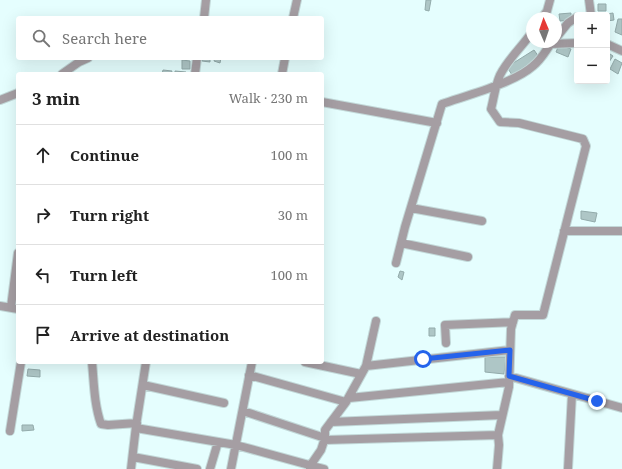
<!DOCTYPE html>
<html lang="en">
<head>
<meta charset="utf-8">
<style>
  body { margin:0; font-family:"Noto Serif",serif; background:#f2f2f2; color:#222 }
  .controls { position:absolute; right:12px; top:12px; display:grid; overflow:hidden; border-radius:4px; box-shadow:0 4px 16px #0002 }
  .controls button { width:36px; height:36px; display:grid; place-items:center; padding:0; border:0; border-bottom:1px solid #e0e0e0; background:#fff; color:#222; font:20px sans-serif }
  .compass { position:absolute; left:526px; top:12px; width:36px; height:36px; border-radius:50%; background:#fff; box-shadow:0 4px 16px #0002; rotate:358deg }
  .stop { position:absolute; width:12px; height:12px; margin:-9px; border:3px solid #2563eb; border-radius:50%; background:#fff }
  .stop.end { background:#2563eb; border-color:#fff; box-shadow:0 1px 4px #0008 }
  .list { margin:0; padding:0; list-style:none }
  h2 { display:flex; justify-content:space-between; align-items:center; height:52px; margin:0; padding:0 16px; font-size:17px }
  h2 small { font-size:13px; font-weight:400; color:#767676 }
  .list li { display:grid; grid-template-columns:26px 1fr auto; gap:12px; align-items:center; box-sizing:border-box; height:60px; padding:0 16px; border-top:1px solid #e0e0e0 }
  .list b { display:block; font-size:15px; white-space:nowrap }
  .list em { font-size:13px; font-style:normal; color:#767676 }
  .icon { flex:none; width:22px; height:22px; fill:none; stroke:currentColor; stroke-width:2; stroke-linecap:round; stroke-linejoin:round }
  .map { position:relative; flex:none; width:622px; height:469px; overflow:hidden }
  .search { position:absolute; background:#fff; box-shadow:0 4px 16px #0002; left:16px; top:16px; width:308px; height:44px; display:flex; align-items:center; gap:10px; box-sizing:border-box; padding:0 14px; border-radius:4px; color:#767676; font-size:15px }
  .panel { position:absolute; background:#fff; box-shadow:0 4px 16px #0002; left:16px; top:72px; width:308px; height:292px; border-radius:4px }
  .map>svg:first-child { display:block }
  .building { fill:#aec6c6; stroke:#93abab }
  .lines { fill:none; stroke-linecap:round; stroke-linejoin:round }
  .minor-casing { stroke:#c2d8d8; stroke-width:10 }
  .minor { stroke:#a59ea3; stroke-width:8 }
  .route { stroke:#2563eb; stroke-width:5 }
</style>
</head>
<body>
<div class="map">
<svg width="622" height="469" viewBox="0 0 622 469">
  <rect width="100%" height="100%" fill="#e5fefe"/>
  <!-- building -->
  <path class="building" d="M 426,0 L 431,0 L 429,11 L 425,10 Z
    M 598,4 L 606,4 L 606,11 L 598,11 Z
    M 571,13 L 571,20 L 560,21 L 559,14 Z
    M 613,13 L 614,20 L 607,21 L 607,15 L 600,15 Z
    M 618,19 L 622,19 L 622,35 L 615,32 Z
    M 559,45 L 571,49 L 568,57 L 556,52 Z
    M 534,50 L 539,57 L 512,75 L 507,67 Z
    M 607,52 L 613,56 L 609,62 L 607,61 Z
    M 202,58 L 210,58 L 210,62 L 202,61 Z
    M 215,58 L 221,58 L 220,63 L 214,61 Z
    M 615,59 L 622,63 L 618,74 L 610,69 Z
    M 182,60 L 190,61 L 190,69 L 182,69 Z
    M 163,70 L 172,71 L 171,74 L 162,74 Z
    M 175,71 L 186,72 L 186,74 L 175,74 Z
    M 581,211 L 597,213 L 595,222 L 581,219 Z
    M 400,271 L 404,272 L 402,280 L 398,277 Z
    M 429,328 L 435,328 L 435,336 L 429,336 Z
    M 485,357 L 506,357 L 504,374 L 485,372 Z
    M 28,369 L 40,370 L 40,377 L 27,376 Z
    M 22,425 L 33,425 L 34,430 L 22,431 Z"/>
  <g class="lines">
    <defs>
      <path id="minor" d="M 589,0 L 591,15
        M 204,18 L 206,0
        M 293,18 L 297,0
        M 542,18 L 547,11 L 550,0
        M 556,38 L 568,23 L 577,17
        M 551,44 L 577,43
        M 607,44 L 622,51
        M 62,74 L 79,62 L 88,58
        M 195,74 L 197,58
        M 282,74 L 285,58
        M 0,100 L 18,93
        M 322,102 L 437,123
        M 411,208 L 482,221
        M 564,231 L 622,231
        M 401,243 L 468,257
        M 396,263 L 405,227 L 442,104 C 468,95 514,83 533,66 C 542,59 546,50 552,42
        M 0,306 L 18,309
        M 11,307 L 18,253
        M 446,343 L 445,325 L 513,322
        M 92,362 C 94,383 94,404 101,424 L 108,425 L 137,423
        M 305,362 L 361,374
        M 366,366 L 510,350
        M 249,375 L 346,402
        M 509,376 L 622,408
        M 143,385 L 224,403
        M 349,398 L 509,382
        M 243,411 L 325,438
        M 331,422 L 502,415
        M 136,428 L 236,445 L 324,469
        M 10,431 L 21,362
        M 325,440 L 498,435
        M 133,457 L 197,469
        M 131,469 L 136,426 L 146,362
        M 210,469 L 218,442
        M 231,469 L 252,362
        M 310,469 L 310,466 L 321,450 L 325,438 L 325,430 L 346,402 L 366,366 L 376,321
        M 497,469 L 499,445 L 498,435 L 509,387 L 511,329 L 515,315 L 543,315 L 586,146 L 583,139 L 519,123 L 500,122 L 491,109 C 494,98 495,86 500,75 C 508,59 522,47 532,32
        M 568,469 L 572,394"/>
    </defs>
    <!-- minor casing -->
    <use href="#minor" class="minor-casing"/>
    <!-- minor -->
    <use href="#minor" class="minor"/>
  </g>
  <g class="lines">
    <!-- route -->
    <path class="route" d="M 423,359 L 510,350 L 509,376 L 597,401"/>
  </g>
</svg>
<div class="controls">
<button>+</button>
<button>−</button>
</div>
<svg class="compass" viewBox="-18 -18 36 36"><path d="M0-13l5 13h-10z" fill="#e53935"/><path d="M0 13l5-13h-10z" fill="#767676"/></svg>
<div class="stop" style="left:423px;top:359px"></div>
<div class="stop end" style="left:597px;top:401px"></div>
<div class="search"><svg class="icon" aria-label="search" viewBox="0 0 24 24"><circle cx="10" cy="10" r="6"/><path d="M15 15l6 6"/></svg>Search here</div>
<section class="panel">
<h2>3 min<small>Walk · 230 m</small></h2>
<ul class="list">
<li><svg class="icon" aria-label="ahead" viewBox="0 0 24 24"><path d="M12 20V5M6 11l6-6 6 6"/></svg><div><b>Continue</b></div><em>100 m</em></li>
<li><svg class="icon" aria-label="right" viewBox="0 0 24 24"><path d="M7 20v-9h11M14 6l5 5-5 5"/></svg><div><b>Turn right</b></div><em>30 m</em></li>
<li><svg class="icon" aria-label="left" viewBox="0 0 24 24"><path d="M17 20v-9H6M10 6l-5 5 5 5"/></svg><div><b>Turn left</b></div><em>100 m</em></li>
<li><svg class="icon" aria-label="arrive" viewBox="0 0 24 24"><path d="M6 21V4h12l-3 4 3 4H6"/></svg><div><b>Arrive at destination</b></div></li>
</ul>
</section>
</div>
</body>
</html>
